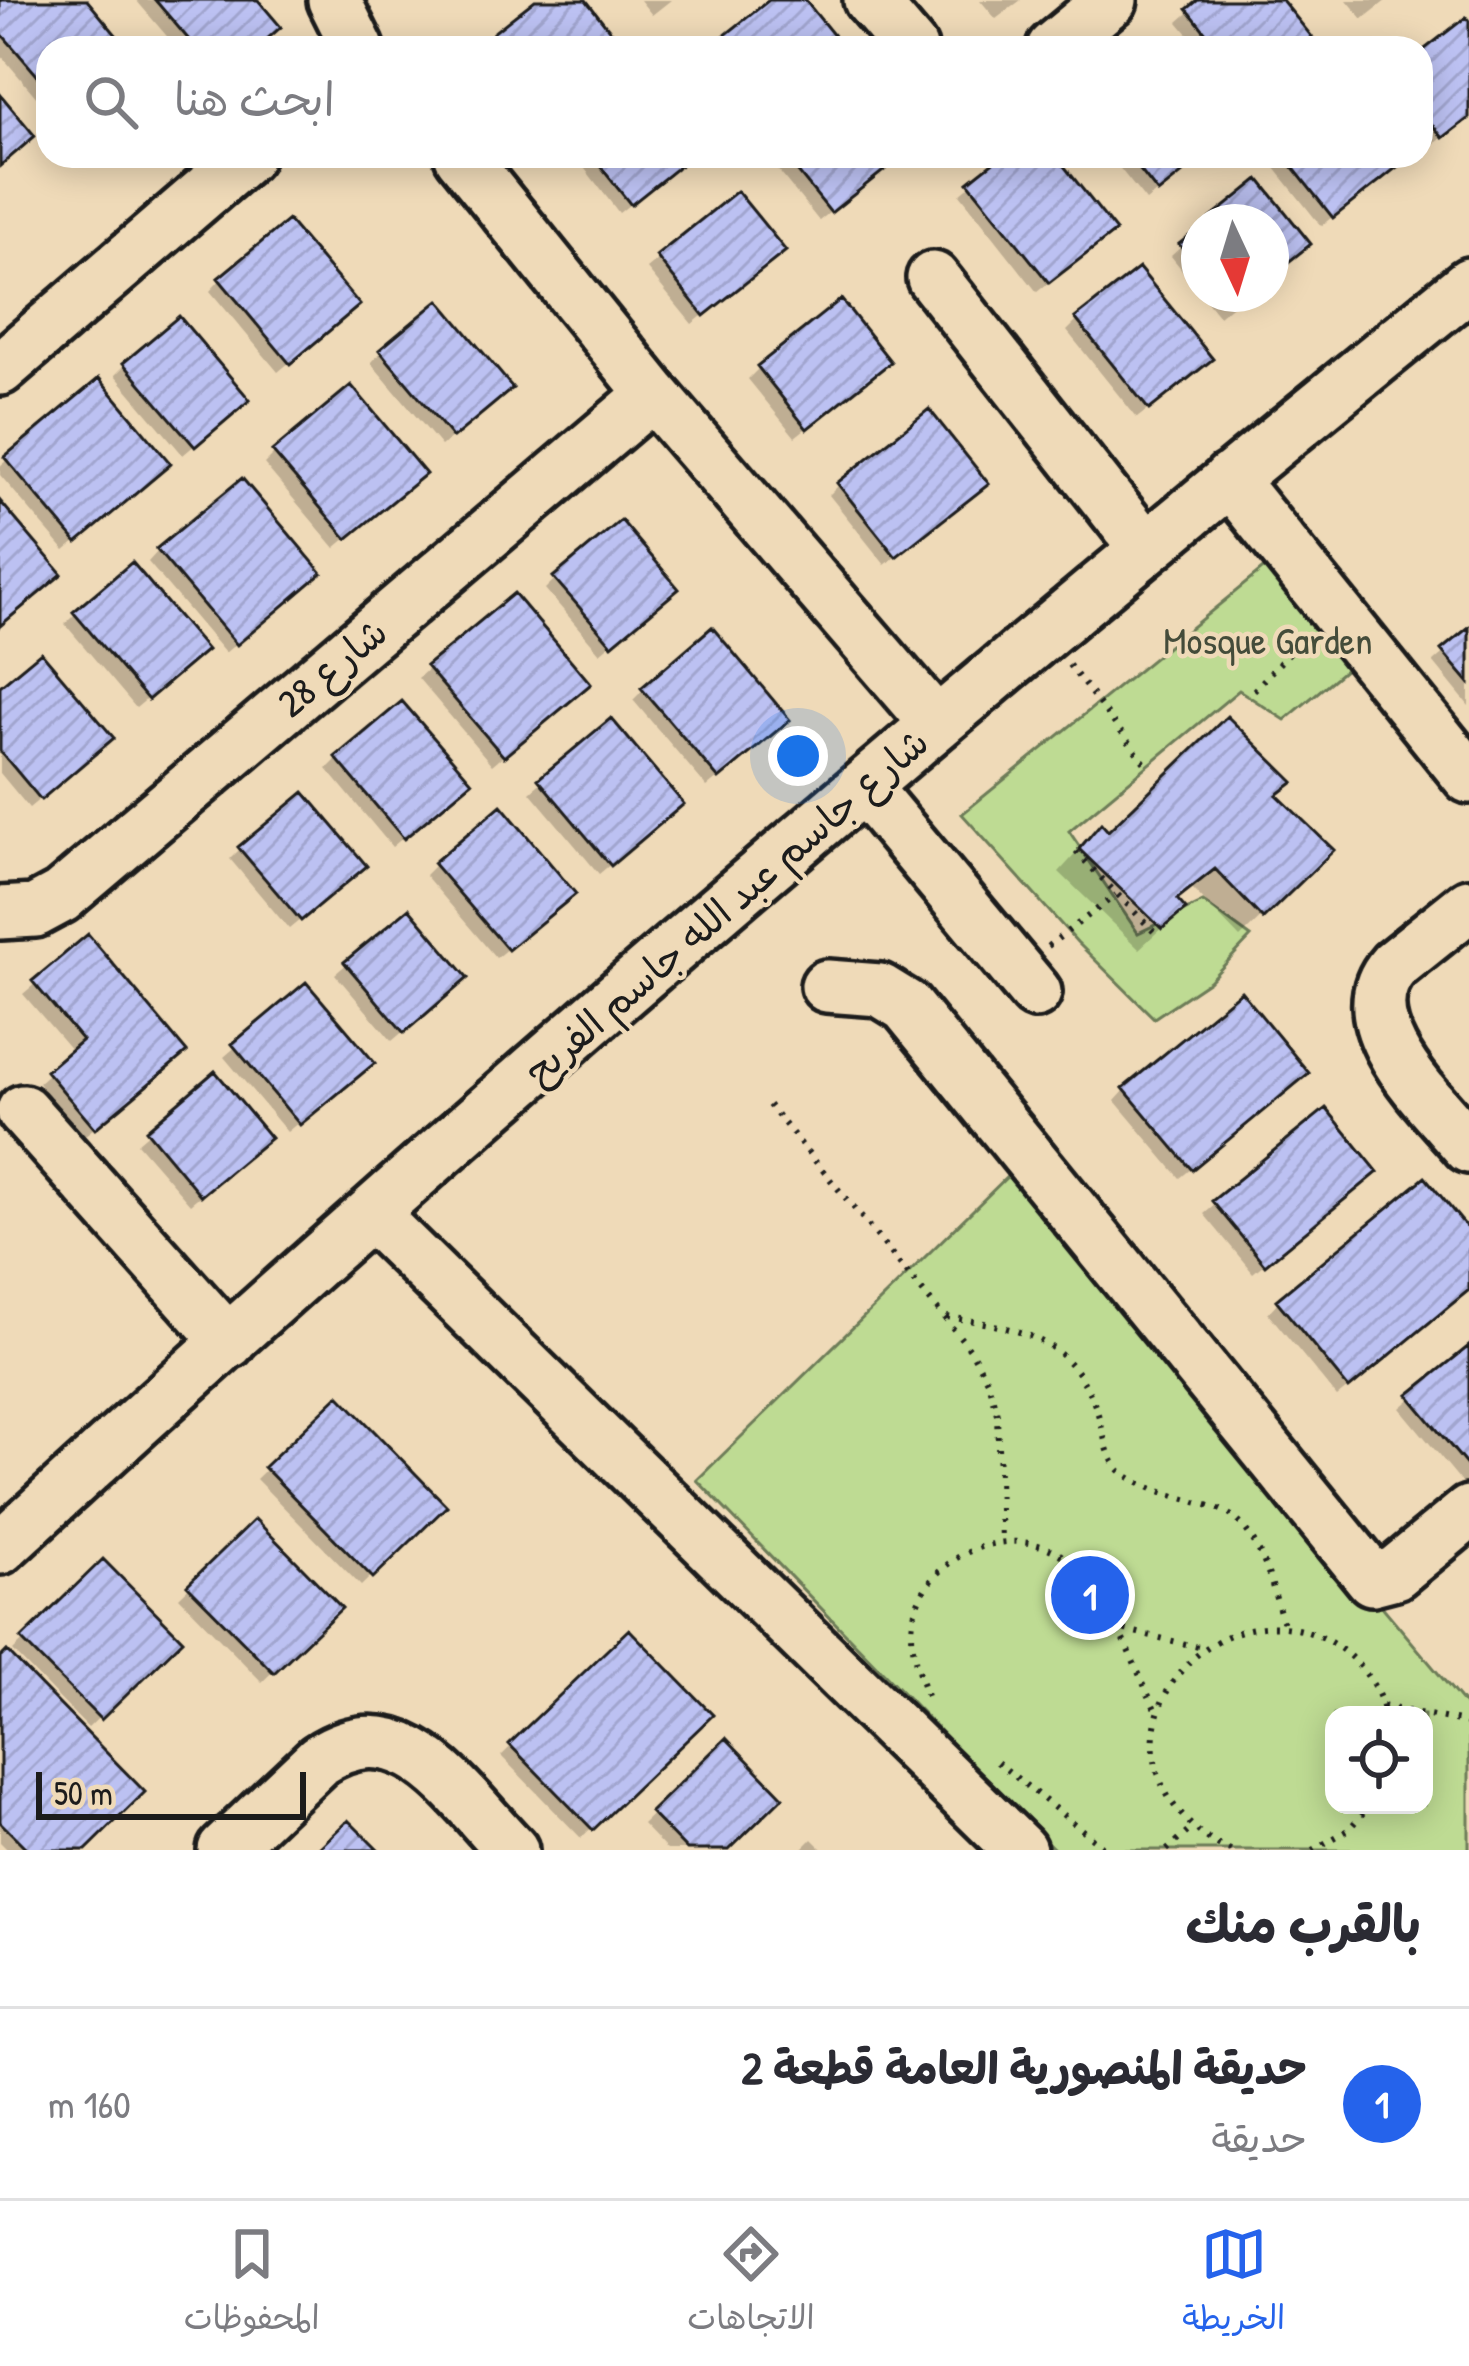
<!DOCTYPE html>
<html lang="ar">
<head>
<meta charset="utf-8">
<style>
  body { margin:0; font-family:"Patrick Hand","Playpen Sans Arabic",sans-serif; background:#f2f2f3; color:#2b2b33; direction:rtl }
  .controls { position:absolute; right:36px; bottom:36px; display:grid; overflow:hidden; border-radius:24px; box-shadow:0 6px 30px #0003 }
  .controls button { width:108px; height:108px; display:grid; place-items:center; padding:0; border:0; border-bottom:3px solid #e1e1e2; background:#fff; color:#2b2b33; font:60px sans-serif }
  .compass { position:absolute; left:1181px; top:204px; width:108px; height:108px; border-radius:50%; background:#fff; box-shadow:0 6px 30px #0003; rotate:176deg }
  .scale { position:absolute; left:36px; bottom:30px; width:270px; box-sizing:border-box; padding-left:12px; border:6px solid #1c1c1c; border-top:0; font-size:33px; line-height:42px; white-space:nowrap; color:#1c1c1c; -webkit-text-stroke:9px #efdab8; paint-order:stroke }
  .you { position:absolute; left:798px; top:756px; width:42px; height:42px; margin:-30px; border:9px solid #fff; border-radius:50%; background:#1a73e8; box-shadow:0 0 0 18px #1a73e833 }
  .badge { display:grid; place-items:center; width:78px; height:78px; border-radius:50%; background:#2563eb; color:#fff; font-size:39px; font-weight:700 }
  .pin { position:absolute; translate:-50% -50%; border:6px solid #fff; box-shadow:0 3px 12px #0006 }
  .list { margin:0; padding:0; list-style:none }
  h2 { display:flex; justify-content:space-between; align-items:center; height:156px; margin:0; padding:0 48px; font-size:51px }
  h2 small { font-size:39px; font-weight:400; color:#7c7c81 }
  .list li { display:grid; grid-template-columns:78px 1fr auto; gap:36px; align-items:center; box-sizing:border-box; height:192px; padding:0 48px; border-top:3px solid #e1e1e2 }
  .list b { display:block; font-size:45px; white-space:nowrap }
  .list p { margin:0; font-size:39px; white-space:nowrap; color:#7c7c81 }
  .list em { font-size:39px; font-style:normal; color:#7c7c81 }
  .icon { flex:none; width:66px; height:66px; fill:none; stroke:currentColor; stroke-width:2; stroke-linecap:round; stroke-linejoin:round }
  .map { position:relative; flex:none; width:1469px; height:1850px; overflow:hidden; direction:ltr }
  .search { position:absolute; background:#fff; box-shadow:0 6px 30px #0003; left:36px; right:36px; top:36px; height:132px; display:flex; align-items:center; gap:30px; box-sizing:border-box; padding:0 42px; border-radius:36px; color:#7c7c81; font-size:45px }
  .sheet { height:348px; background:#fff }
  nav { display:flex; justify-content:space-around; align-items:center; box-sizing:border-box; height:168px; border-top:3px solid #e1e1e2; background:#fff; font-size:33px; color:#7c7c81 }
  nav a { display:grid; justify-items:center; gap:6px }
  nav .on { color:#2563eb }
  .map>svg:first-child { display:block }
  .green { fill:#bedb93; stroke:#6d7c58; stroke-width:3; fill-rule:evenodd }
  .shadow { fill:#0003 }
  .building { fill:url(#building-hatch); stroke:#1c1c1c; stroke-width:3 }
  .lines { fill:none; stroke-linecap:round; stroke-linejoin:round }
  .minor-casing { stroke:#1c1c1c; stroke-width:60 }
  .path { stroke:#1c1c1c; stroke-width:6; stroke-dasharray:3 9; stroke-linecap:butt }
  .minor { stroke:#efdab8; stroke-width:51 }
  .labels { text-anchor:middle; stroke-width:9; stroke-linejoin:round; paint-order:stroke }
  .park-label { font-size:39px; fill:#444c3a; stroke:#efdab8 }
  .street-label { font-size:39px; fill:#1c1c1c; stroke:#efdab8 }
</style>
</head>
<body>
<div class="map">
<svg width="1469" height="1850" viewBox="0 0 1469 1850">
  <defs>
    <pattern id="building-hatch" width="6" height="6" patternUnits="userSpaceOnUse" patternTransform="scale(3)"><rect width="6" height="6" fill="#bcc1f2"/><path d="M-1 1l2-2M0 6l6-6M5 7l2-2" fill="none" stroke="#a1a5cf"/></pattern>
  </defs>
  <rect width="100%" height="100%" fill="#efdab8"/>
  <filter id="ink" filterUnits="userSpaceOnUse"><feTurbulence type="fractalNoise" baseFrequency=".00833" numOctaves="2"/><feDisplacementMap in="SourceGraphic" scale="24" xChannelSelector="R" yChannelSelector="G"/><feConvolveMatrix kernelMatrix="1 2 1 2 8 2 1 2 1" color-interpolation-filters="sRGB"/></filter>
  <g filter="url(#ink)">
    <!-- green -->
    <path class="green" d="M 1273,561 L 1359,658 L 1285,720 L 1239,690 L 1069,831 L 1138,933 L 1203,902 L 1251,937 L 1209,981 L 1154,1018 L 1077,942 L 962,814 Z
      M 1015,1169 L 1469,1710 L 1469,1850 L 1055,1850 L 697,1480 ZM 1334,1715 L 1424,1715 L 1424,1805 L 1334,1805 Z"/>
    <!-- shadow -->
    <path class="shadow" d="M 4,0 L 83,0 L 123,48 L 48,48 L 48,111 L 0,54 L 0,3 Z
      M 136,0 L 255,0 L 254,48 L 177,48 Z
      M 540,0 L 582,0 L 608,48 L 486,48 L 495,36 Z
      M 640,0 L 671,0 L 652,15 Z
      M 980,0 L 1021,0 L 996,19 Z
      M 1203,0 L 1278,0 L 1317,48 L 1200,48 L 1178,22 Z
      M 1347,0 L 1387,0 L 1363,19 Z
      M 1469,26 L 1469,116 L 1431,146 L 1421,134 L 1421,56 Z
      M 575,156 L 691,156 L 619,213 Z
      M 781,156 L 900,156 L 819,221 L 773,164 Z
      M 1006,156 L 1052,156 L 1101,241 L 1037,292 L 960,194 Z
      M 1110,156 L 1202,156 L 1146,201 Z
      M 1287,156 L 1407,156 L 1321,226 L 1275,168 Z
      M 737,195 L 771,261 L 692,324 L 647,269 Z
      M 1199,231 L 1199,291 L 1171,256 Z
      M 220,280 L 346,315 L 278,372 L 210,291 Z
      M 1201,294 L 1246,294 L 1219,316 Z
      M 1077,321 L 1199,370 L 1137,418 L 1067,331 Z
      M 381,352 L 499,398 L 441,446 L 371,363 Z
      M 125,365 L 236,410 L 183,455 L 115,375 Z
      M 759,368 L 877,372 L 795,437 L 748,379 Z
      M 98,382 L 157,474 L 65,551 L 0,475 L 0,466 Z
      M 275,453 L 411,484 L 335,548 L 264,464 Z
      M 839,485 L 975,494 L 885,565 L 829,495 Z
      M 158,551 L 308,583 L 225,653 L 148,562 Z
      M 555,579 L 664,599 L 600,653 L 545,589 Z
      M 75,614 L 193,660 L 136,708 L 65,624 Z
      M 1469,631 L 1469,706 L 1433,662 Z
      M 429,668 L 577,694 L 492,765 L 418,678 Z
      M 0,690 L 100,749 L 29,808 L 0,773 Z
      M 643,690 L 776,730 L 707,787 L 633,700 Z
      M 611,722 L 670,814 L 599,874 L 530,792 Z
      M 337,759 L 457,792 L 392,847 L 327,769 Z
      M 1275,797 L 1330,850 L 1240,938 L 1192,888 L 1175,902 L 1182,909 L 1139,949 L 1059,872 L 1080,849 L 1108,835 Z
      M 240,849 L 353,876 L 289,929 L 230,859 Z
      M 435,865 L 561,904 L 496,958 L 425,875 Z
      M 408,912 L 454,988 L 392,1041 L 335,974 Z
      M 88,939 L 173,1062 L 83,1137 L 38,1083 L 73,1052 L 23,994 Z
      M 306,986 L 365,1067 L 287,1132 L 224,1057 Z
      M 215,1076 L 257,1148 L 190,1204 L 137,1143 Z
      M 1295,1084 L 1180,1178 L 1115,1101 L 1125,1090 Z
      M 1326,1112 L 1364,1182 L 1253,1273 L 1204,1214 Z
      M 1469,1235 L 1469,1289 L 1337,1397 L 1268,1313 L 1278,1302 Z
      M 1469,1349 L 1469,1483 L 1465,1486 L 1400,1408 Z
      M 338,1399 L 443,1506 L 361,1586 L 256,1479 Z
      M 255,1523 L 338,1608 L 262,1682 L 179,1597 Z
      M 103,1563 L 179,1640 L 88,1728 L 13,1651 Z
      M 628,1633 L 708,1714 L 581,1838 L 501,1756 Z
      M 0,1662 L 82,1850 L 8,1850 L 0,1842 Z
      M 726,1743 L 725,1850 L 667,1850 L 642,1824 Z
      M 812,1839 L 823,1850 L 801,1850 Z"/>
    <!-- building -->
    <path class="building" d="M 0,0 L 87,0 L 127,48 L 48,48 L 48,88 L 0,32 Z
      M 155,0 L 258,0 L 281,27 L 257,48 L 196,48 Z
      M 535,0 L 586,0 L 619,42 L 611,48 L 504,48 L 493,33 Z
      M 769,0 L 805,0 L 844,48 L 709,48 Z
      M 1198,0 L 1282,0 L 1321,48 L 1218,48 L 1187,9 Z
      M 1466,17 L 1469,21 L 1469,118 L 1443,138 L 1421,111 L 1421,52 Z
      M 0,94 L 35,136 L 0,166 Z
      M 592,156 L 692,156 L 631,205 Z
      M 785,156 L 902,156 L 831,213 Z
      M 1001,156 L 1056,156 L 1116,231 L 1049,283 L 968,182 Z
      M 1129,156 L 1204,156 L 1158,193 Z
      M 1284,156 L 1411,156 L 1333,218 Z
      M 1259,179 L 1311,244 L 1271,276 L 1271,222 L 1206,222 Z
      M 737,191 L 786,251 L 704,316 L 656,256 Z
      M 288,220 L 360,305 L 290,364 L 218,278 Z
      M 1199,228 L 1199,269 L 1179,244 Z
      M 1139,268 L 1213,359 L 1149,410 L 1075,318 Z
      M 841,299 L 891,362 L 807,429 L 757,366 Z
      M 439,300 L 513,388 L 453,438 L 379,350 Z
      M 179,316 L 250,400 L 195,447 L 123,363 Z
      M 99,378 L 171,464 L 77,543 L 4,457 Z
      M 351,385 L 426,474 L 347,539 L 272,451 Z
      M 929,409 L 989,484 L 896,557 L 837,483 Z
      M 242,478 L 322,573 L 237,645 L 156,549 Z
      M 0,501 L 62,574 L 0,626 Z
      M 621,520 L 679,589 L 612,645 L 553,577 Z
      M 132,562 L 207,650 L 148,700 L 73,612 Z
      M 514,593 L 591,684 L 504,757 L 426,666 Z
      M 712,627 L 790,720 L 719,779 L 641,688 Z
      M 1469,627 L 1469,683 L 1441,650 Z
      M 41,652 L 114,738 L 41,800 L 0,751 L 0,686 Z
      M 402,701 L 472,782 L 404,839 L 335,757 Z
      M 1227,716 L 1294,782 L 1277,795 L 1334,850 L 1263,919 L 1215,869 L 1177,899 L 1186,909 L 1162,929 L 1079,849 L 1101,823 L 1108,831 Z
      M 611,718 L 684,804 L 611,866 L 538,779 Z
      M 304,792 L 367,866 L 301,921 L 238,847 Z
      M 501,805 L 576,894 L 508,950 L 433,863 Z
      M 409,908 L 468,978 L 404,1033 L 344,962 Z
      M 88,934 L 187,1052 L 95,1129 L 46,1071 L 82,1040 L 32,981 Z
      M 306,982 L 375,1063 L 300,1125 L 232,1044 Z
      M 1241,991 L 1309,1073 L 1192,1170 L 1123,1088 Z
      M 215,1071 L 271,1138 L 201,1196 L 146,1130 Z
      M 1326,1108 L 1378,1172 L 1265,1265 L 1212,1201 Z
      M 1425,1177 L 1469,1230 L 1469,1290 L 1349,1389 L 1276,1300 Z
      M 1469,1346 L 1469,1468 L 1408,1395 Z
      M 339,1395 L 447,1506 L 373,1578 L 264,1467 Z
      M 255,1519 L 342,1608 L 274,1673 L 187,1585 Z
      M 103,1559 L 183,1640 L 101,1720 L 21,1639 Z
      M 629,1629 L 713,1715 L 593,1830 L 509,1744 Z
      M 7,1651 L 145,1792 L 86,1850 L 28,1850 L 0,1822 L 0,1658 Z
      M 726,1738 L 783,1797 L 729,1850 L 687,1850 L 650,1812 Z
      M 348,1820 L 378,1850 L 317,1850 Z"/>
    <g class="lines">
      <defs>
        <path id="minor" d="M 334,0 L 358,48
          M 870,0 L 911,48
          M 1053,48 L 1111,0
          M 461,156 L 653,394 L 937,724
          M 933,278 L 1146,549
          M 0,369 L 247,156
          M 1229,479 L 1469,777
          M 864,787 L 1035,992
          M 1469,905 L 1394,965 C 1343,1023 1434,1105 1469,1147
          M 0,913 L 35,911 L 61,897 L 653,394
          M 827,986 L 880,990 L 906,1006 L 1372,1579 L 1395,1573 L 1469,1512
          M 23,1111 L 229,1342
          M 371,1214 L 1020,1850
          M 0,1548 C 475,1111 967,691 1469,284
          M 224,1850 L 319,1760 C 404,1704 458,1795 512,1850"/>
      </defs>
      <!-- minor casing -->
      <use href="#minor" class="minor-casing"/>
      <!-- path -->
      <path class="path" d="M 1069,665 L 1145,763
        M 1254,690 L 1305,636
        M 1076,852 L 1158,936
        M 1048,946 L 1116,895
        M 769,1105 L 970,1349 L 988,1382 L 997,1414 L 1001,1541
        M 947,1317 C 1026,1328 1078,1341 1101,1424 C 1105,1441 1109,1463 1123,1473 C 1144,1489 1168,1493 1192,1501 C 1203,1504 1217,1507 1227,1513 C 1262,1533 1273,1591 1284,1626
        M 1113,1627 L 1203,1648
        M 927,1696 C 917,1670 908,1643 914,1615 C 928,1556 1003,1524 1056,1552 C 1102,1576 1135,1669 1158,1715
        M 1383,1706 L 1469,1723
        M 997,1762 L 1107,1850
        M 1167,1850 L 1192,1828
        M 1231,1850 C 1210,1843 1194,1829 1180,1813 C 1098,1715 1223,1579 1332,1643 C 1357,1658 1379,1685 1385,1715
        M 1313,1850 L 1348,1830 L 1370,1805"/>
      <!-- minor -->
      <use href="#minor" class="minor"/>
    </g>
  </g>
  <g class="labels">
    <!-- park labels -->
    <g class="park-label">
      <text x="1268" y="654">Mosque Garden</text>
    </g>
    <!-- street labels -->
    <g class="street-label">
      <text transform="translate(332 667) rotate(-40)" y="14">شارع 28</text>
      <text transform="translate(726 906) rotate(-41)" y="14">شارع جاسم عبد الله جاسم الفريح</text>
    </g>
  </g>
</svg>
<div class="controls">
<button><svg class="icon" aria-label="locate" viewBox="0 0 24 24"><circle cx="12" cy="12" r="6"/><path d="M12 2v4M12 18v4M2 12h4M18 12h4"/></svg></button>
</div>
<svg class="compass" viewBox="-18 -18 36 36"><path d="M0-13l5 13h-10z" fill="#e53935"/><path d="M0 13l5-13h-10z" fill="#7c7c81"/></svg>
<div class="scale">50 m</div>
<div class="you"></div>
<div class="pin badge" style="left:1090px;top:1595px">1</div>
<div class="search"><svg class="icon" aria-label="search" viewBox="0 0 24 24"><circle cx="10" cy="10" r="6"/><path d="M15 15l6 6"/></svg>ابحث هنا</div>
</div>
<section class="sheet">
<h2>بالقرب منك<small></small></h2>
<ul class="list">
<li><span class="badge">1</span><div><b>حديقة المنصورية العامة قطعة 2</b><p>حديقة</p></div><em>160 m</em></li>
</ul>
</section>
<nav>
<a class="on"><svg class="icon" aria-label="map" viewBox="0 0 24 24"><path d="M3 6l6-2 6 2 6-2v14l-6 2-6-2-6 2zM9 4v14M15 6v14"/></svg>الخريطة</a>
<a><svg class="icon" aria-label="directions" viewBox="0 0 24 24"><path d="M12 3l9 9-9 9-9-9zM9 14v-3h6M13 9l2 2-2 2"/></svg>الاتجاهات</a>
<a><svg class="icon" aria-label="saved" viewBox="0 0 24 24"><path d="M7 4h10v16l-5-4-5 4z"/></svg>المحفوظات</a>
</nav>
</body>
</html>
